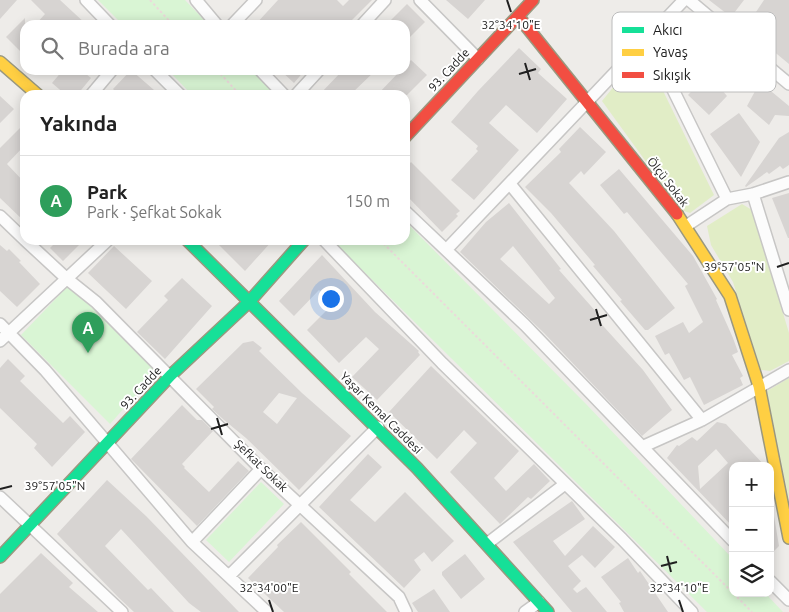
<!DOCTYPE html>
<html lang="tr">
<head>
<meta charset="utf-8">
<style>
  body { margin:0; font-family:Ubuntu,sans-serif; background:#f2f2f2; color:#222 }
  .controls { position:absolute; right:15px; bottom:15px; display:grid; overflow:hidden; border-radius:10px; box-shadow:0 2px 12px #0003 }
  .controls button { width:45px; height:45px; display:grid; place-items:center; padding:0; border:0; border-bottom:1px solid #e0e0e0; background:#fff; color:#222; font:25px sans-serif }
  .you { position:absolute; left:330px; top:298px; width:18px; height:18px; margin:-12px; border:4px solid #fff; border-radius:50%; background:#1a73e8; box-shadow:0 0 0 8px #1a73e833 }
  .badge { display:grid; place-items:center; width:32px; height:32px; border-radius:50%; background:#686766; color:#fff; font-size:16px; font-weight:700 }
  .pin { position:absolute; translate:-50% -41px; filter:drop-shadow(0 1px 2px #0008) }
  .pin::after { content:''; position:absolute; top:26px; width:18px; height:15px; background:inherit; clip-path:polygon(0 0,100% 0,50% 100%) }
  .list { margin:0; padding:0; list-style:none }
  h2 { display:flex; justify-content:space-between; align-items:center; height:65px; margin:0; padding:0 20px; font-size:21px }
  h2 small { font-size:16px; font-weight:400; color:#767676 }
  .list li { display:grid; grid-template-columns:32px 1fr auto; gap:15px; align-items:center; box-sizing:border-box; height:90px; padding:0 20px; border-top:1px solid #e0e0e0 }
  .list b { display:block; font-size:19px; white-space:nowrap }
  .list p { margin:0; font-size:16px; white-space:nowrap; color:#767676 }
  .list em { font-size:16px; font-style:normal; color:#767676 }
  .icon { flex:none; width:28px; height:28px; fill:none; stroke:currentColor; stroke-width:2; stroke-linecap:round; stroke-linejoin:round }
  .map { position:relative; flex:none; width:789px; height:612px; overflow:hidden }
  .search { position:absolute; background:#fff; box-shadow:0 2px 12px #0003; left:20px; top:20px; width:390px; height:55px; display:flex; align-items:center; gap:12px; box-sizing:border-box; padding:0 18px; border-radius:15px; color:#767676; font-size:19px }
  .panel { position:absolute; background:#fff; box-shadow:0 2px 12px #0003; left:20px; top:90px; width:390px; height:155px; border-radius:15px }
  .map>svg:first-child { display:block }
  .grass { fill:#e1edc6 }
  .park { fill:#d9f5d4 }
  .building { fill:#d7d4d2; fill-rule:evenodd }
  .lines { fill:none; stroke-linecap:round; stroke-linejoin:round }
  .street-casing { stroke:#c7c6c5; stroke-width:14 }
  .fast-casing { stroke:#9a987f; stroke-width:14 }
  .slow-casing { stroke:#9a987f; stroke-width:14 }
  .jam-casing { stroke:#9a987f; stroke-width:14 }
  .path { stroke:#ecd9db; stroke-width:2; stroke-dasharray:2.5 2.5; stroke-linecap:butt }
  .street { stroke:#fcfcfc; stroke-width:11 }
  .fast { stroke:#16e098; stroke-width:11 }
  .slow { stroke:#ffcf43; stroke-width:11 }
  .jam { stroke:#f24e42; stroke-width:11 }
  .ticks { fill:none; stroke:#202020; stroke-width:2 }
  .labels { text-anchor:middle; stroke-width:4; stroke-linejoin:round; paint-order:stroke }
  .street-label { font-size:12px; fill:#202020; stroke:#fff }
  .key { fill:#fff; stroke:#bcbcbc; stroke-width:1 }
  .key-label { font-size:14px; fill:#202020 }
  .ticks-label { font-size:12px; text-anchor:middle; fill:#202020; stroke:#fff; stroke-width:4; stroke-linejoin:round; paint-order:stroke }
</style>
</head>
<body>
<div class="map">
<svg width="789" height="612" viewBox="0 0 789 612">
  <rect width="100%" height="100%" fill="#eeece9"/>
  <!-- grass -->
  <path class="grass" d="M 645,54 L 714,195 L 690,213 L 681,210 L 602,101 L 637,58 Z
    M 742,204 L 752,210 L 789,333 L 789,361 L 770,371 L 761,370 L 733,282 L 711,245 L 707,226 Z
    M 789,378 L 789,500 L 767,391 Z"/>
  <!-- park -->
  <path class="park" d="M 98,0 L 185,0 L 209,25 L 123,25 Z
    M 168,70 L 252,70 L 276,95 L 192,95 Z
    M 405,221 L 587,405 L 733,559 L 733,593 L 765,593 L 783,612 L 707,612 L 332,240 L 405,240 Z
    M 69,285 L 156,372 L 110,424 L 21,335 Z
    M 261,482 L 284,504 L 229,562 L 206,540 Z"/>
  <!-- building -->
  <path class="building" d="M 0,0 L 17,0 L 0,19 Z
    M 31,0 L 60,0 L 87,25 L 35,25 L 45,14 Z
    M 278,0 L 337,0 L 343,6 L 349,0 L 372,0 L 347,25 L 255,25 Z
    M 446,0 L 485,0 L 468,19 Z
    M 709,0 L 744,0 L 731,17 Z
    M 764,0 L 789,0 L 789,64 L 766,45 L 764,47 L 744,30 Z
    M 407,4 L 425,22 L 405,42 L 405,25 L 386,25 Z
    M 25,18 L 25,56 L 6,37 Z
    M 519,48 L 541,69 L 538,73 L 567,99 L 537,133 L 506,105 L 489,123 L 519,150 L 474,200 L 451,180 L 478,151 L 476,149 L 478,146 L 451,122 L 478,91 Z
    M 723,58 L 744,78 L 731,92 L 724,86 L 721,89 L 727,96 L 709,115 L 688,95 Z
    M 411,60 L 427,75 L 407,95 L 377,95 L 401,70 L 405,70 L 405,66 Z
    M 63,70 L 81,70 L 91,78 L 77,95 L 66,95 L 52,83 Z
    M 131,70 L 154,90 L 149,95 L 119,95 L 113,89 Z
    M 280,70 L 305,70 L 294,83 Z
    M 343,70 L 376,70 L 350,95 L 319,95 Z
    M 760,82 L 789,106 L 789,116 L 775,115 L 769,125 L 747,106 Z
    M 0,96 L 14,109 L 0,123 Z
    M 739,113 L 760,142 L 741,177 L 710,134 Z
    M 25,123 L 25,145 L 7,164 L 25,183 L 25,222 L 0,198 L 0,148 Z
    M 580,127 L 606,152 L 584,175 L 581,171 L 569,183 L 614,231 L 675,308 L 648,330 L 645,330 L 620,301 L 622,300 L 593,266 L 595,265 L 551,213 L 525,187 L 561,152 L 559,149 Z
    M 789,132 L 789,165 L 783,169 L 780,166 L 769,174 L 767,172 L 746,187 L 745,186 L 779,138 Z
    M 411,162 L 460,211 L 456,214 L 458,216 L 442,232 L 405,194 L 405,169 Z
    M 619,169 L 693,256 L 717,299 L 716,300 L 733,338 L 738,352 L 732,355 L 743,376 L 740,378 L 743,385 L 704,405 L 690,377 L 684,380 L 669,353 L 665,355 L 655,336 L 683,322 L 689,333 L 703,322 L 685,286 L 688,284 L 627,212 L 624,214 L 600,185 Z
    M 789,193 L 789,238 L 788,238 L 772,198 Z
    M 509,203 L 561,269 L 559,270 L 598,314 L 595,317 L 643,370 L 672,410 L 642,436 L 544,333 L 460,252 L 486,222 ZM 513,246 L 555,298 L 549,304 L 500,259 Z
    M 58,240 L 84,240 L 63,261 L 50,248 Z
    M 214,240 L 273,240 L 245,271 Z
    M 0,245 L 7,251 L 9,249 L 21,261 L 19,262 L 40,284 L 17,307 L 0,291 Z
    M 114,246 L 152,281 L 126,309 L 88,273 Z
    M 322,255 L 375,312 L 419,351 L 418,352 L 420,355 L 377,400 L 352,377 L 379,349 L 366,337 L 339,363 L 307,330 L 333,304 L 319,290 L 294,316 L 279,301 Z
    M 182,278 L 212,306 L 165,359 L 137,332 L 168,300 L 164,296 Z
    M 253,341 L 262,348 L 259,351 L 302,393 L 351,436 L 299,490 L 246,438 L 224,420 L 212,409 L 214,407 L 196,389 L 243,343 ZM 279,393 L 297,398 L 277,424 L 263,412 Z
    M 8,359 L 25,376 L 20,381 L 63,423 L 70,416 L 85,432 L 52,467 L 34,448 L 37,444 L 0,408 L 0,368 Z
    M 431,366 L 519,451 L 494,478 L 506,491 L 534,464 L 550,481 L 531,499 L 528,497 L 500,524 L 450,472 L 477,443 L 464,430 L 437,459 L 389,412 Z
    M 182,405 L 197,420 L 202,420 L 213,431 L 182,464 L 185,467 L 184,468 L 209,492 L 238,461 L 249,471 L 197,526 L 131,459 Z
    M 717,422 L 726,424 L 765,466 L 733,466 L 733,527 L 667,458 L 677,445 L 679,446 L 692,437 L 697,441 ZM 716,449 L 728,463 L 700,489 L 698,466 Z
    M 368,454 L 382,467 L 350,500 L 375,522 L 405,492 L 454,541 L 432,562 L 424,552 L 414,560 L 421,570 L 404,588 L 319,507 Z
    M 107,480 L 146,516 L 239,612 L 201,612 L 189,603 L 121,529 L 105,546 L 148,590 L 151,588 L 174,612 L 134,612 L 119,598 L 57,534 Z
    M 572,501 L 585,519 L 553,541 L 565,556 L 593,526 L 615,547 L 595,568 L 582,555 L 568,566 L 581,581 L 573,589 L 577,593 L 586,587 L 607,612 L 572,612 L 513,542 Z
    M 770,510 L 773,510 L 779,546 L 770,555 Z
    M 301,522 L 351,572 L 349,574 L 387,612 L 284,612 L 248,578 L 278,547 L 277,545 Z
    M 41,553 L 73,583 L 69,587 L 98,612 L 0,612 L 0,594 Z
    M 465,554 L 485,579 L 461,599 L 442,575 L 442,572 Z
    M 628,558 L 638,573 L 640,571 L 668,612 L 624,612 L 619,603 L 621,602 L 601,577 Z
    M 434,589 L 450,612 L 418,612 L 412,603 Z"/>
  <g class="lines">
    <defs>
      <path id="street" d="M 86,0 L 110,25
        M 196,0 L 217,25
        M 420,0 L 478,59
        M 689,0 L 789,84
        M 232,25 L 256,0
        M 362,25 L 385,0
        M 648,39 L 727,199
        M 155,70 L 180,95
        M 260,70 L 284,95
        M 91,95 L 112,70
        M 296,95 L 319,70
        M 510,184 L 702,420
        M 753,194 L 789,310
        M 405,211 L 525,325 L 733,541
        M 0,216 L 25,240
        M 686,226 L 727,199 L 753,194 L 789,182
        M 25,240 L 66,278 L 96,302 L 261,469 L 399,597 L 406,612
        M 324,240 L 442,363 L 622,539 L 692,612
        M 446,250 L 684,0
        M 0,324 L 45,370 L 192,542 L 267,612
        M 0,341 L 108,240
        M 644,446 L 702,420 L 789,370
        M 0,497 L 122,612
        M 192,542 L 261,469
        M 488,543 L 565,484
        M 229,576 L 378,427
        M 770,581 L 789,600
        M 525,612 L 539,602"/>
      <path id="fast" d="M 187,240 L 417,468 L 548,612
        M 0,557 L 171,375 L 249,302 L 304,240"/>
      <path id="slow" d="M 0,62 L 38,95
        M 677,214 L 730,296 L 759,386 L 789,538"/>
      <path id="jam" d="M 518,16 L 677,214
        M 405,137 L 533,0"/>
    </defs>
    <!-- street casing -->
    <use href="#street" class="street-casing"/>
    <!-- fast casing -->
    <use href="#fast" class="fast-casing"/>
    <!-- slow casing -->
    <use href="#slow" class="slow-casing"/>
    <!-- jam casing -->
    <use href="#jam" class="jam-casing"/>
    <!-- path -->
    <path class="path" d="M 150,0 L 173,25
      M 217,70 L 240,95
      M 380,240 L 752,612"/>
    <!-- street -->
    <use href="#street" class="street"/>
    <!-- fast -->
    <use href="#fast" class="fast"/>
    <!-- slow -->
    <use href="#slow" class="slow"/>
    <!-- jam -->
    <use href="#jam" class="jam"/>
  </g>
  <!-- ticks -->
  <path class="ticks" d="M 507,0 L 511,12M 525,63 L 530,80M 519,74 L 536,69M 777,267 L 789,263M 596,309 L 601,326M 590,320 L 607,315M 217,418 L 222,435M 211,429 L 228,424M 0,489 L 12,486M 667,556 L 671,572M 661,566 L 677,562M 269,600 L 273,612M 679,600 L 683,612"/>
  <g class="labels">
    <!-- street labels -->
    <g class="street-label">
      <text transform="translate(449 70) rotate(-47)" y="4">93. Cadde</text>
      <text transform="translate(668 182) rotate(52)" y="4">Ölçü Sokak</text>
      <text transform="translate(141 388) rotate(-47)" y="4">93. Cadde</text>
      <text transform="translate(381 413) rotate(45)" y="4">Yaşar Kemal Caddesi</text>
      <text transform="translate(261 466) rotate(44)" y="4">Şefkat Sokak</text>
    </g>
  </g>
  <!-- legend -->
  <rect x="612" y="12" width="164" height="80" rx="8" class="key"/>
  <rect x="622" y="27" width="22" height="6" fill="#16e098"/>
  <rect x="622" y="49" width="22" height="7" fill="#ffcf43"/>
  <rect x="622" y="72" width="22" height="6" fill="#f24e42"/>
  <g class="key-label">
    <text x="653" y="35">Akıcı</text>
    <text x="653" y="57">Yavaş</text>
    <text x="653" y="80">Sıkışık</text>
  </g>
  <g class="ticks-label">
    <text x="511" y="29">32°34'10"E</text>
    <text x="734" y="271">39°57'05"N</text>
    <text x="55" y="490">39°57'05"N</text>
    <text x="269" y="592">32°34'00"E</text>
    <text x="679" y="592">32°34'10"E</text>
  </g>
</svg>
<div class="controls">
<button>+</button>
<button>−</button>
<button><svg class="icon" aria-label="layers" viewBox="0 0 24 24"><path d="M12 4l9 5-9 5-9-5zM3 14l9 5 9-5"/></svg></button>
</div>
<div class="you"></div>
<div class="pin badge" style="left:88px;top:353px;background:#2e9e5b">A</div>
<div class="search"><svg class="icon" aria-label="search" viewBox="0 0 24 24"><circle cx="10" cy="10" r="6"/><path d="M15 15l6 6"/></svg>Burada ara</div>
<section class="panel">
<h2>Yakında<small></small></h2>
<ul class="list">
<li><span class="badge" style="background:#2e9e5b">A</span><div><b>Park</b><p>Park · Şefkat Sokak</p></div><em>150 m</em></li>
</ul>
</section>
</div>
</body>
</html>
